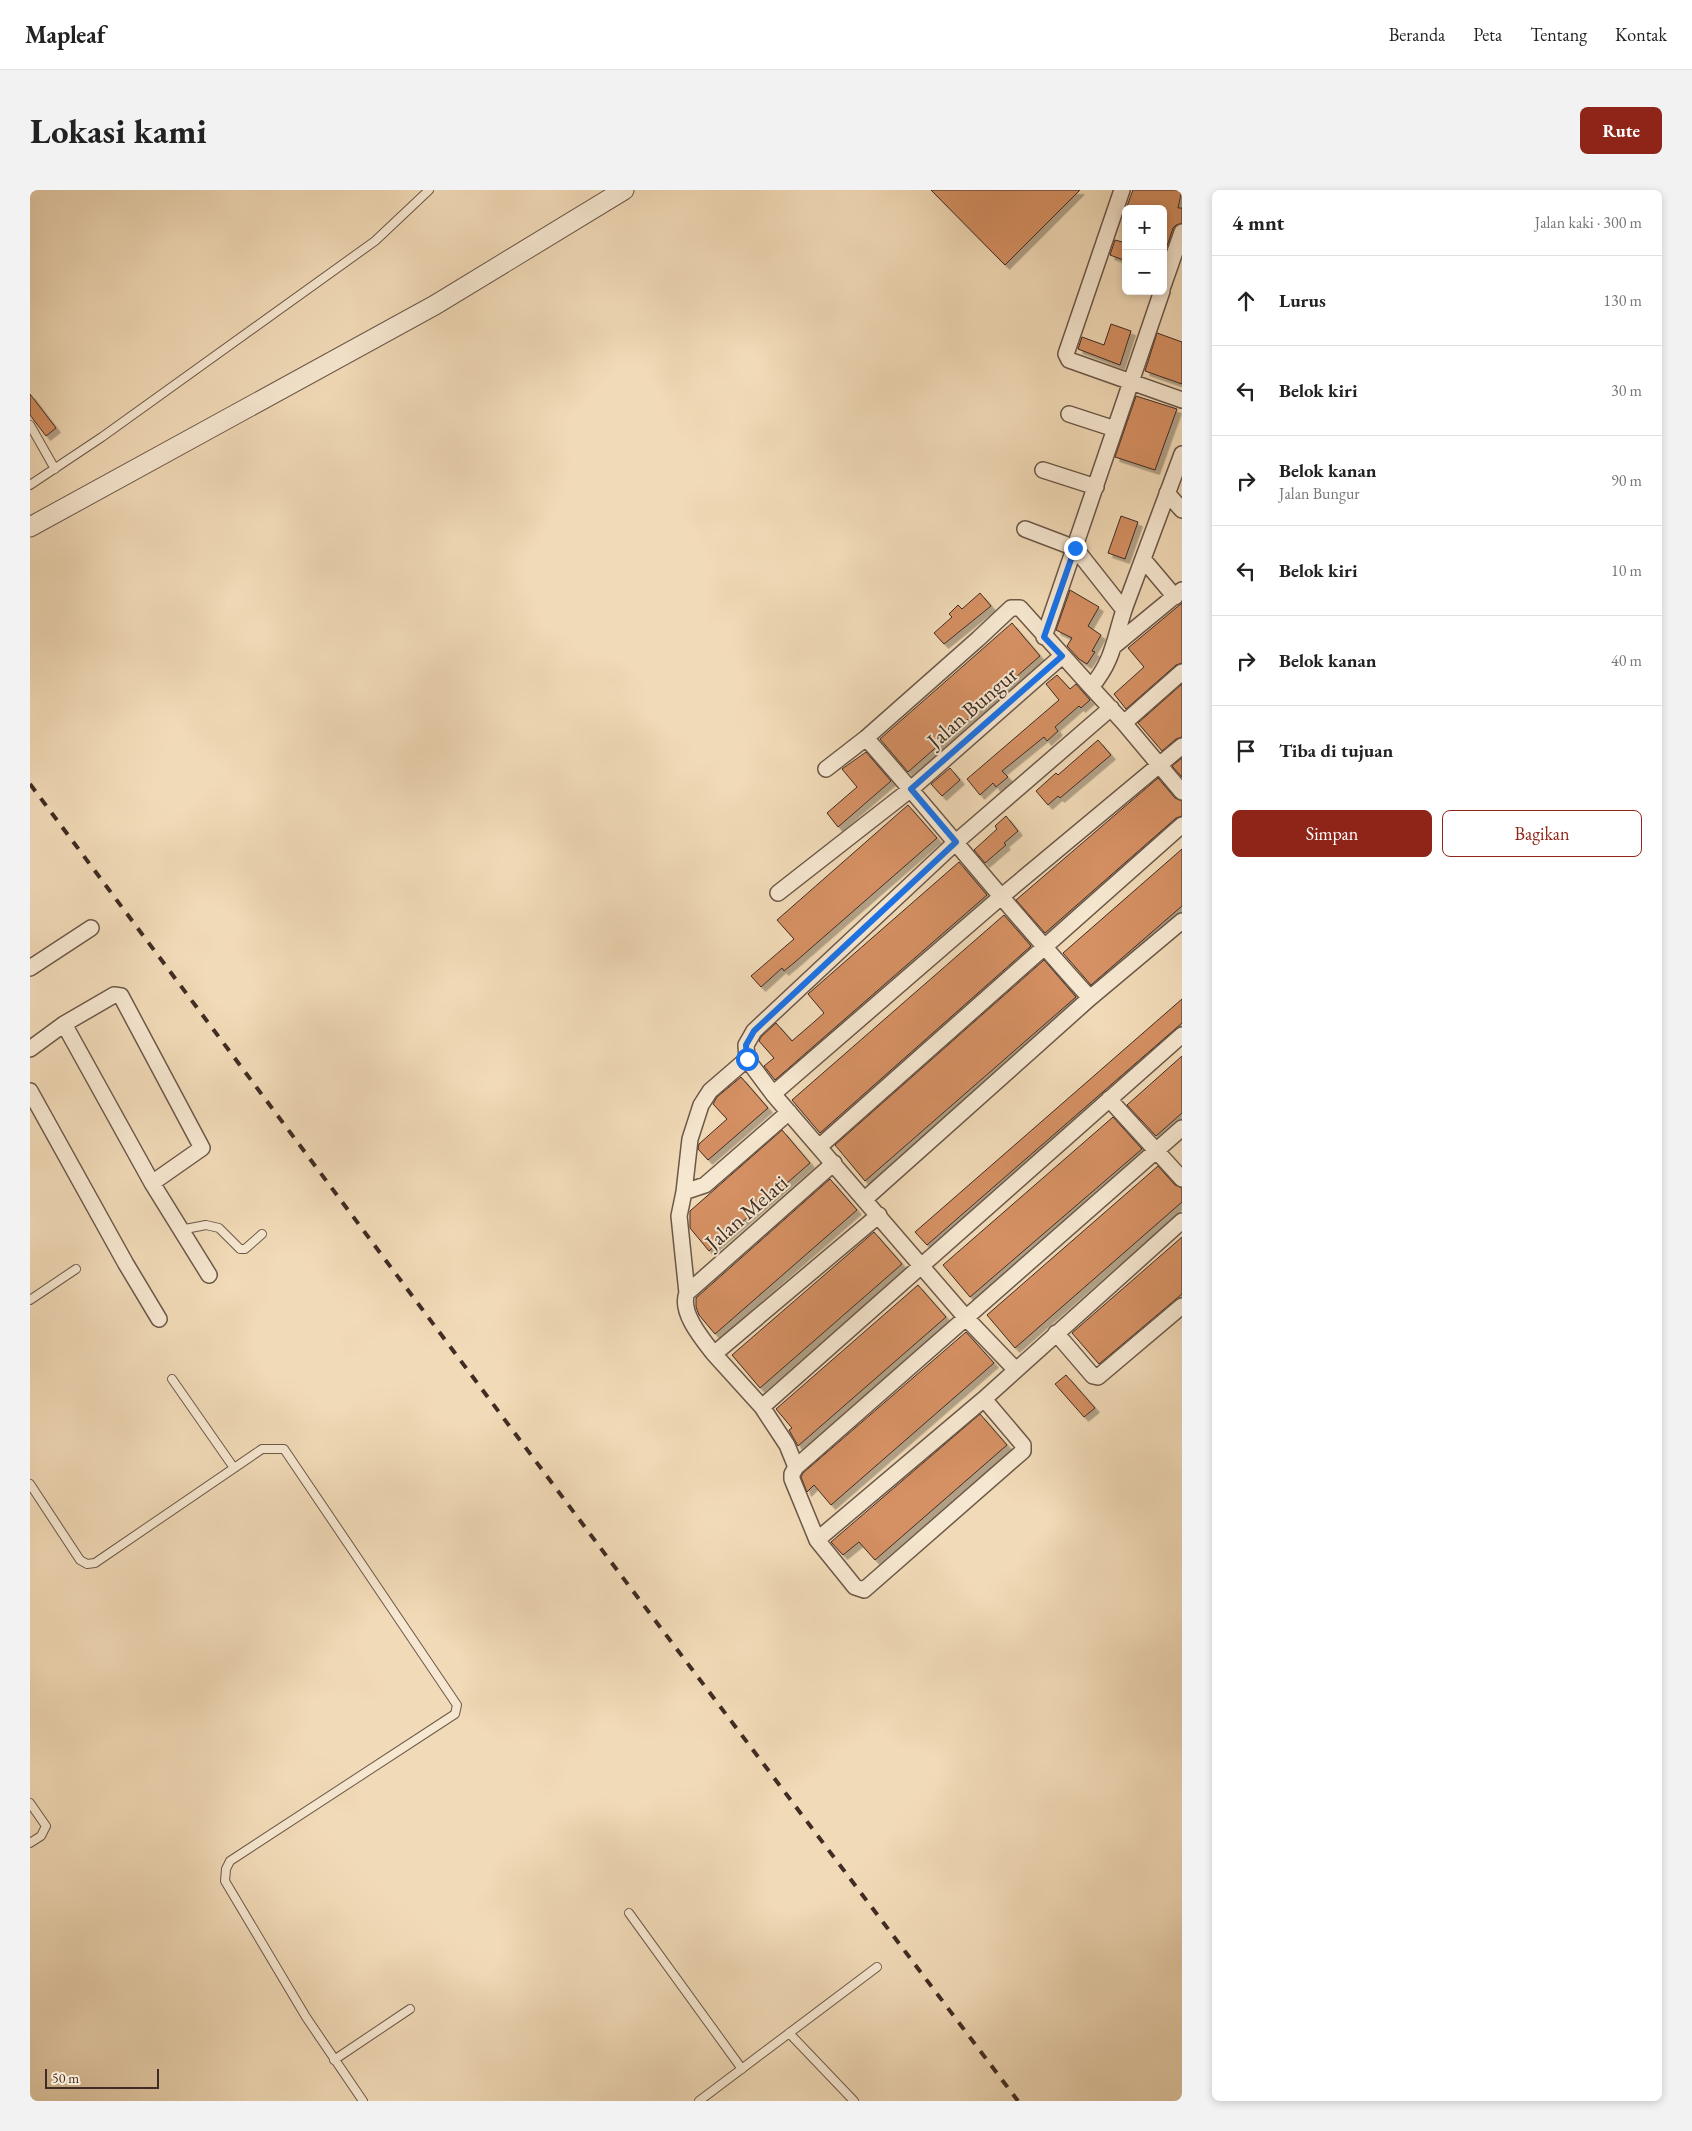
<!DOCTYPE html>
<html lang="id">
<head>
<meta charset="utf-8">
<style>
  body { margin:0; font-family:"EB Garamond",serif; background:#f2f2f2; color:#222 }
  .controls { position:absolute; right:15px; top:15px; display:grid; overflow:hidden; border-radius:8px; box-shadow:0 2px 8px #0003 }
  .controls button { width:45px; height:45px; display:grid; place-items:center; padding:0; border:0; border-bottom:1px solid #e0e0e0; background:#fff; color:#222; font:25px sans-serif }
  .scale { position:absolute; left:15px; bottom:12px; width:114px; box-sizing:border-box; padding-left:5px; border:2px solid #3f2c24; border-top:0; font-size:14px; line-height:18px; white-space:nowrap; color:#3f2c24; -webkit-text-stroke:4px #f6e7d0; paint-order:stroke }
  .stop { position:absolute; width:15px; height:15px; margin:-11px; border:4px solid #1a73e8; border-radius:50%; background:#fff }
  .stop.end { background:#1a73e8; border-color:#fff; box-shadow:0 1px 5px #0008 }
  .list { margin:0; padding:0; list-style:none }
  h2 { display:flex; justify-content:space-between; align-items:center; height:65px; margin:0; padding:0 20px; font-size:21px }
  h2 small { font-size:16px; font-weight:400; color:#767676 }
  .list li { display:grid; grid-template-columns:32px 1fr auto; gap:15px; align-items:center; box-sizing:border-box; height:90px; padding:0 20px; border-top:1px solid #e0e0e0 }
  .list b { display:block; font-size:19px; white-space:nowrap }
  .list p { margin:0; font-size:16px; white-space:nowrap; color:#767676 }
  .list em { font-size:16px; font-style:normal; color:#767676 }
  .actions { display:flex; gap:10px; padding:15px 20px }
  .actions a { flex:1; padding:11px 0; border:1px solid #8f2418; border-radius:8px; text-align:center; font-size:18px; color:#8f2418 }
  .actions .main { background:#8f2418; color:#fff }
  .icon { flex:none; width:28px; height:28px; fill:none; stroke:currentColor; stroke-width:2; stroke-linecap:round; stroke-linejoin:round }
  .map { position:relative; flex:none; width:1152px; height:1911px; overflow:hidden; border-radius:8px }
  header { display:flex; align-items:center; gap:30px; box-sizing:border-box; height:70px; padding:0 25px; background:#fff; border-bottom:1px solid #e0e0e0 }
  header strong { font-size:24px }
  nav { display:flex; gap:28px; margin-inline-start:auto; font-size:18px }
  .intro { display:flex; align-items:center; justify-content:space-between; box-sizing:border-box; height:120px; padding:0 30px }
  h1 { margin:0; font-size:35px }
  .button { padding:12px 22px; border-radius:8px; background:#8f2418; color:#fff; font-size:18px; font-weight:700 }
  main { display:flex; gap:30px; padding:0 30px }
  aside { flex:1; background:#fff; border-radius:8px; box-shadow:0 2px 8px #0003 }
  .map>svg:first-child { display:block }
  .building { fill:#d59064; stroke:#3f2c24; filter:url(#shadow) }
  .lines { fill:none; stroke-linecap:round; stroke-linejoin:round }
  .service-casing { stroke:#6c5849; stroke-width:10 }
  .minor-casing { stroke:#6c5849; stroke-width:18 }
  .tertiary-casing { stroke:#6c5849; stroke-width:21 }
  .service { stroke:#f6e7d0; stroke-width:8 }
  .minor { stroke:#f6e7d0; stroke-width:15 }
  .tertiary { stroke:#f6e7d0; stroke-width:19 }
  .rail { stroke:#3f2c24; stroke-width:4; stroke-dasharray:9 9; stroke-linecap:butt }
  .route { stroke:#1a73e8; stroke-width:6 }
  .labels { text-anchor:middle; stroke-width:4; stroke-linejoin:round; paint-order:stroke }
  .street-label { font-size:22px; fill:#3f2c24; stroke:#f6e7d0 }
</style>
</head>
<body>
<header>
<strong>Mapleaf</strong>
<nav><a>Beranda</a><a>Peta</a><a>Tentang</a><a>Kontak</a></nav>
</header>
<div class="intro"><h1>Lokasi kami</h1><a class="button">Rute</a></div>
<main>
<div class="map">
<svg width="1152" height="1911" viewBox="0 0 1152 1911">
  <defs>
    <filter id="shadow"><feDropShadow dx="4.5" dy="4.5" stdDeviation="0" flood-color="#0004"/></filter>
  </defs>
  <rect width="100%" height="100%" fill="#f1dab7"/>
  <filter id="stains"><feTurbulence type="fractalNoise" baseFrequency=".004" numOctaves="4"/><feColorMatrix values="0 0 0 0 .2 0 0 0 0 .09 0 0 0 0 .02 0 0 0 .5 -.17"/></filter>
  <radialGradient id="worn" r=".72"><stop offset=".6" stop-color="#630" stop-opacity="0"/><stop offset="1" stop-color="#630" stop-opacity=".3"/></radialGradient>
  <!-- building -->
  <path class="building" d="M 901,0 L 1050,0 L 975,75 Z
    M 1103,0 L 1152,0 L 1148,18 L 1152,18 L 1152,33 L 1146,35 L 1143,38 L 1135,62 L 1133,61 L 1133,19 L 1096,19 Z
    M 1085,50 L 1096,53 L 1096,71 L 1080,65 Z
    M 1081,134 L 1101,141 L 1090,175 L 1048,159 L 1052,147 L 1074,155 Z
    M 1127,143 L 1152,152 L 1152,194 L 1115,181 Z
    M 0,204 L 26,238 L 16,246 L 0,225 Z
    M 1106,206 L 1147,219 L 1125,280 L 1085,267 Z
    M 1091,326 L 1108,332 L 1095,369 L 1078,363 Z
    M 1040,400 L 1069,417 L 1058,436 L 1071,445 L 1062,461 L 1065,462 L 1057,474 L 1049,469 L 1037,456 L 1042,448 L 1026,440 Z
    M 950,403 L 961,416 L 914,454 L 904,443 L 922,427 L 919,424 L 928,415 L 932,419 Z
    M 1152,413 L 1152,473 L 1146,475 L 1096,519 L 1084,504 L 1114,477 L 1098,458 Z
    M 982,433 L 1010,466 L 878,582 L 850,549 Z
    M 1027,485 L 1040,499 L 1046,494 L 1060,510 L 1051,518 L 1049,516 L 1025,537 L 1028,541 L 1017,551 L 1014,547 L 972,581 L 978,587 L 966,597 L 963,593 L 950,605 L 937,589 L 1029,510 L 1016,494 Z
    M 1152,494 L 1152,547 L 1146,549 L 1132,561 L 1108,533 Z
    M 1068,550 L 1081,565 L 1030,608 L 1028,606 L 1018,615 L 1006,601 L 1026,583 L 1028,585 Z
    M 836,562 L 861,591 L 808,637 L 797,623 L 827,597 L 812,579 Z
    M 1152,568 L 1152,587 L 1142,576 Z
    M 920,578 L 930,590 L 912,606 L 901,594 Z
    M 1128,588 L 1145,608 L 1152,611 L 1152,626 L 1146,628 L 1015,743 L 986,710 Z
    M 878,615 L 907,648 L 765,772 L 754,781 L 752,778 L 731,797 L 721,786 L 764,749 L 747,730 Z
    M 976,626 L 988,641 L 974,653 L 976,655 L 955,673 L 944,660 L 967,639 L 965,636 Z
    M 1152,659 L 1152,716 L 1061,795 L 1033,763 Z
    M 929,672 L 957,705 L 745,890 L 734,876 L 744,868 L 729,851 L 731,847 L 746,833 L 762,851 L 784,832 L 794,823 L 778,804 Z
    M 974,725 L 1001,756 L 790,943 L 762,910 Z
    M 1014,770 L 1046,807 L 835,991 L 805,955 Z
    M 1152,809 L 1152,833 L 897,1055 L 885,1042 Z
    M 1152,866 L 1152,923 L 1126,946 L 1097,915 Z
    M 711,887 L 738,918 L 678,970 L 668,959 L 669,954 L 697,929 L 683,914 L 687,907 Z
    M 1083,927 L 1112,959 L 940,1107 L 913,1075 Z
    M 752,940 L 780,973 L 679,1061 L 660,1038 L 660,1021 Z
    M 1128,976 L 1145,995 L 1152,998 L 1152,1012 L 985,1158 L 957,1125 Z
    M 800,989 L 827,1020 L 685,1144 L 669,1125 L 666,1117 L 666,1108 Z
    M 844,1042 L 872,1074 L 730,1198 L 702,1165 Z
    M 1152,1047 L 1152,1104 L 1069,1174 L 1042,1143 Z
    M 888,1095 L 916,1127 L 768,1256 L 759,1240 L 762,1238 L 746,1219 Z
    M 936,1142 L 964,1173 L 801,1315 L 784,1295 L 777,1302 L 771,1287 L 773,1283 Z
    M 1036,1185 L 1065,1218 L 1054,1227 L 1025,1194 Z
    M 950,1224 L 977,1255 L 845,1370 L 829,1352 L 813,1365 L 801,1352 Z"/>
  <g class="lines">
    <defs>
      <path id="service" d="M 0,235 L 25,279
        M 0,295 L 72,247 L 345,51 L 399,0
        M 150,1040 L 176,1035 L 189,1038 L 210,1059 L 215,1059 L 232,1044
        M 0,1110 L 46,1079
        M 142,1189 L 204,1278
        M 0,1294 L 50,1370 L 57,1374 L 65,1373 L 232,1259 L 254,1259 L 427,1515 L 425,1524 L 200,1671 L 196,1679 L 195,1691 L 276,1827 L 333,1911
        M 0,1613 L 16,1636 L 11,1646 L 0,1653
        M 599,1723 L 712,1879
        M 759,1843 L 824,1911
        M 304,1870 L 380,1819
        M 669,1911 L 847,1777"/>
      <path id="minor" d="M 1092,0 L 1036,164 L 1039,170 L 1152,210
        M 1133,96 L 1152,42
        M 1039,224 L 1085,239
        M 1152,264 C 1133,315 1114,366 1095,417 C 1084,449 1084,470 1061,497 L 1094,533 L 1152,602
        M 1013,280 L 1066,297
        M 1137,303 L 1152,320
        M 995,339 L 1045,358 L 1094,420
        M 1113,369 L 1145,407
        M 1014,447 L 1132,101
        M 1084,456 L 1152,400
        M 1094,533 L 1152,482
        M 796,579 L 836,548
        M 748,703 L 881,599 L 1032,466
        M 0,778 L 61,738
        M 1060,808 C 983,724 912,634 836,548 L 948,449 L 981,418 L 990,418 L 1061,497
        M 34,834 L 122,993 L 179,1085
        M 0,859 L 34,834 L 84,805 L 91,806 L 172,958 L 122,993
        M 0,901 L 96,1074 L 129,1129
        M 743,904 L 972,706 L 1152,556
        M 1079,909 L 1152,989
        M 789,957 L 1152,635
        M 654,1002 L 675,995 L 759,922
        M 835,1009 L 1060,808 L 1152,731
        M 849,1025 L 684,1164 L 732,1217 L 757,1255 L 766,1277 L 762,1284 L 762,1289 L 787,1350 L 825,1397 L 834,1400 L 993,1261 L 993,1255 L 954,1209
        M 657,1103 L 804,973
        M 1026,1143 L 1063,1186 L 1068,1187 L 1152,1116
        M 684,1164 C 673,1150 649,1122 657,1103 L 649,1026 L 654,1002 L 660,949 L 671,915 L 680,901 L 717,869
        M 985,1179 L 937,1129 L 743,904 L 717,869 L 716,855 L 724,841 L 926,652 L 1081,518
        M 732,1217 L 1152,845
        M 766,1277 L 1152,938
        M 787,1350 L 954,1209 L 1152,1031"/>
      <path id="tertiary" d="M 0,337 L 405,115 L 594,0"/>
    </defs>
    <!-- service casing -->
    <use href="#service" class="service-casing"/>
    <!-- minor casing -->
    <use href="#minor" class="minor-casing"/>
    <!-- tertiary casing -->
    <use href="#tertiary" class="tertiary-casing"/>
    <!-- service -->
    <use href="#service" class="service"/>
    <!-- minor -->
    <use href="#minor" class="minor"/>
    <!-- tertiary -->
    <use href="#tertiary" class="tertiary"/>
    <!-- rail -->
    <path class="rail" d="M 0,594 L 578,1368 L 988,1911"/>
  </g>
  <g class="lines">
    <!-- route -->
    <path class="route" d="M 717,869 L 716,855 L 724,841 L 926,652 L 881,599 L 1032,466 L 1014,447 L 1045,358"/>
  </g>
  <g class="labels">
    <!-- street labels -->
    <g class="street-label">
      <text transform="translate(942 517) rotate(-41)" y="8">Jalan Bungur</text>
      <text transform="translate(716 1022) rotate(-41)" y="8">Jalan Melati</text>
    </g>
  </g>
  <rect width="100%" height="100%" filter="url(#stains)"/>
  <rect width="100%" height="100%" fill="url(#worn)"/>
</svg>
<div class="controls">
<button>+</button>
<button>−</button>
</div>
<div class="scale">50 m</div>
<div class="stop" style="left:717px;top:869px"></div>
<div class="stop end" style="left:1045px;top:358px"></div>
</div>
<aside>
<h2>4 mnt<small>Jalan kaki · 300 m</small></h2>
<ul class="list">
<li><svg class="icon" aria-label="ahead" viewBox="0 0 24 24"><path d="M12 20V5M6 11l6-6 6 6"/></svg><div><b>Lurus</b></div><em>130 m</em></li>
<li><svg class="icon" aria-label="left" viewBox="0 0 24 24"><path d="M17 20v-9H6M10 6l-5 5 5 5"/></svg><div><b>Belok kiri</b></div><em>30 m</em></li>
<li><svg class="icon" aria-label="right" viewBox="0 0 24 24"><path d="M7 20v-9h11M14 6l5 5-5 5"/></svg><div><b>Belok kanan</b><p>Jalan Bungur</p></div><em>90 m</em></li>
<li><svg class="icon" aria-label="left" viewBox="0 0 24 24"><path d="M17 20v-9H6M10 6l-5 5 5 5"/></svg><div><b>Belok kiri</b></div><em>10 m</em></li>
<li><svg class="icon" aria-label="right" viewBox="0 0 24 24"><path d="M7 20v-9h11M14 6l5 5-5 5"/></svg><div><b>Belok kanan</b></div><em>40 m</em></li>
<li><svg class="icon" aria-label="arrive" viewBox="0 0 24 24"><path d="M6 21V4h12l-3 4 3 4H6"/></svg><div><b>Tiba di tujuan</b></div></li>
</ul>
<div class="actions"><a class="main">Simpan</a><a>Bagikan</a></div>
</aside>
</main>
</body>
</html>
